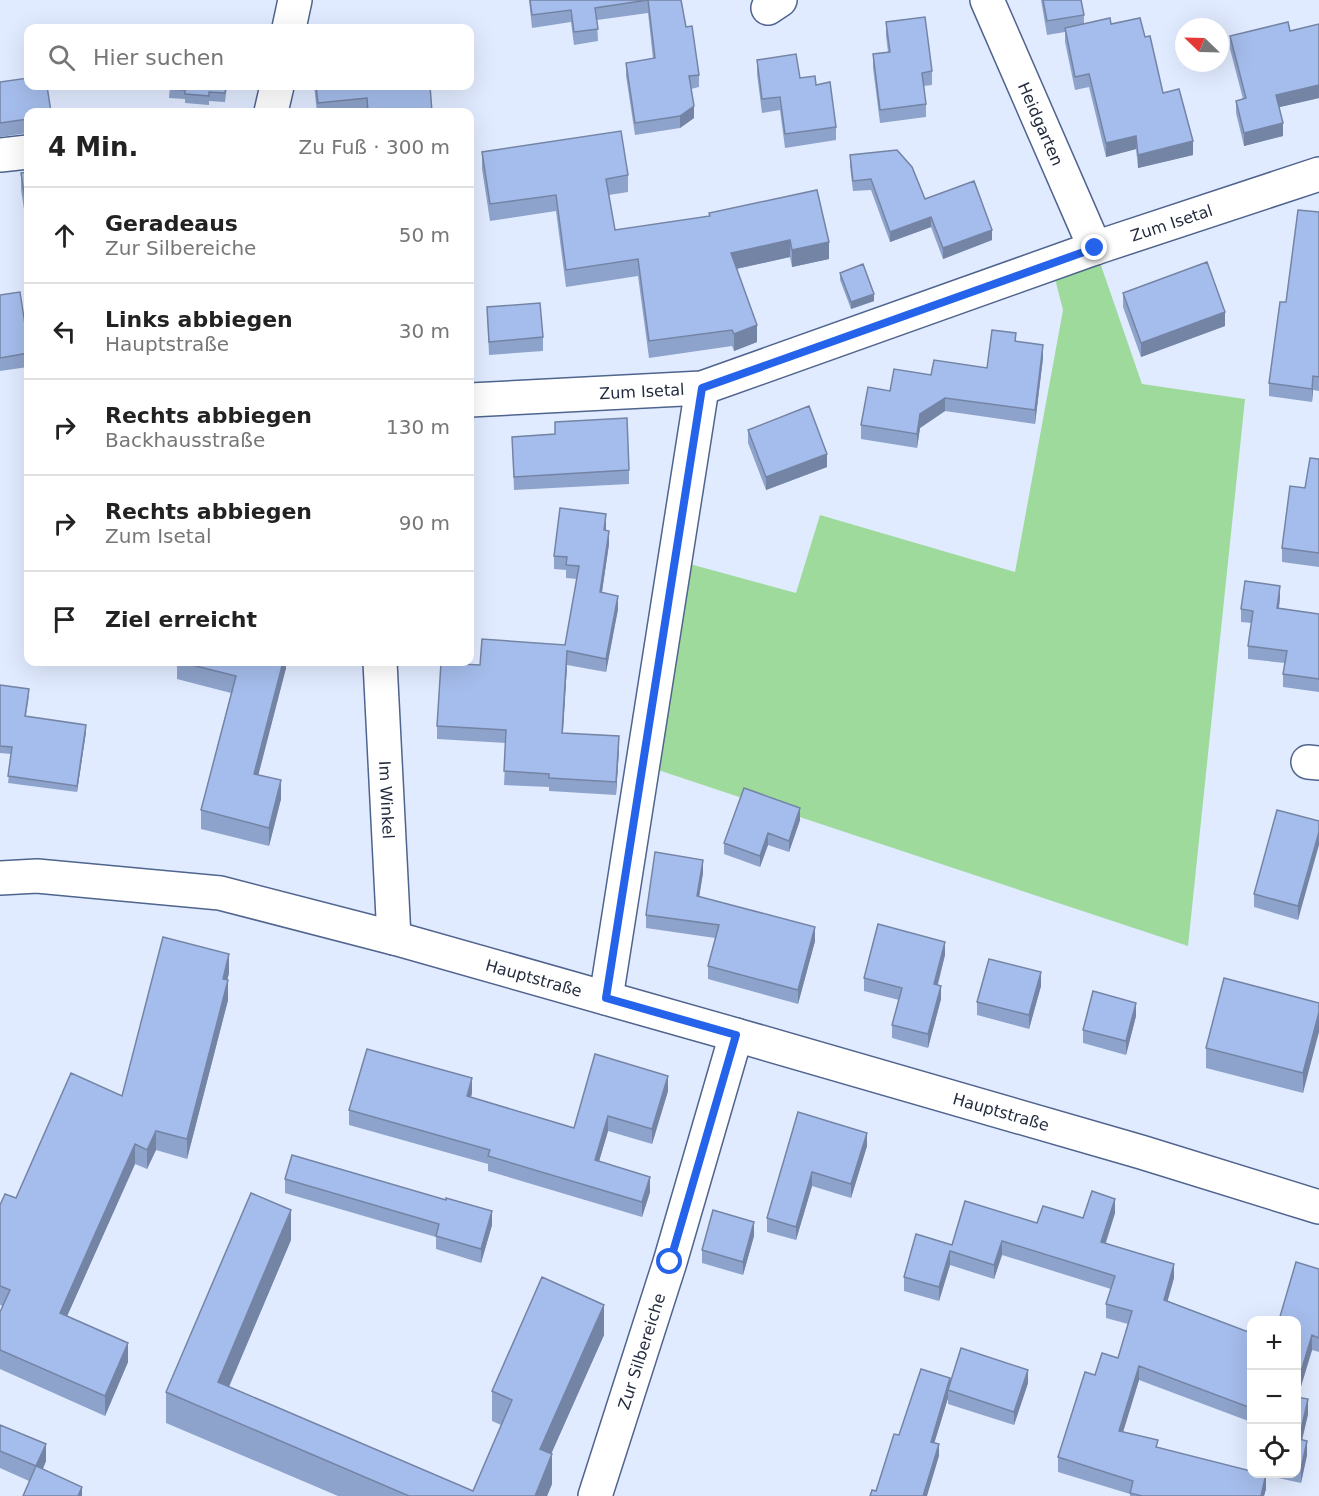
<!DOCTYPE html>
<html lang="de">
<head>
<meta charset="utf-8">
<style>
  body { margin:0; font-family:"DejaVu Sans",sans-serif; background:#f2f2f2; color:#222 }
  .controls { position:absolute; right:18px; bottom:18px; display:grid; overflow:hidden; border-radius:12px; box-shadow:0 6px 24px #0002 }
  .controls button { width:54px; height:54px; display:grid; place-items:center; padding:0; border:0; border-bottom:2px solid #e0e0e0; background:#fff; color:#222; font:30px sans-serif }
  .compass { position:absolute; left:1175px; top:18px; width:54px; height:54px; border-radius:50%; background:#fff; box-shadow:0 6px 24px #0002; rotate:293deg }
  .stop { position:absolute; width:18px; height:18px; margin:-14px; border:4px solid #2563eb; border-radius:50%; background:#fff }
  .stop.end { background:#2563eb; border-color:#fff; box-shadow:0 2px 6px #0008 }
  .list { margin:0; padding:0; list-style:none }
  h2 { display:flex; justify-content:space-between; align-items:center; height:78px; margin:0; padding:0 24px; font-size:26px }
  h2 small { font-size:20px; font-weight:400; color:#767676 }
  .list li { display:grid; grid-template-columns:39px 1fr auto; gap:18px; align-items:center; box-sizing:border-box; height:96px; padding:0 24px; border-top:2px solid #e0e0e0 }
  .list b { display:block; font-size:22px; white-space:nowrap }
  .list p { margin:0; font-size:20px; white-space:nowrap; color:#767676 }
  .list em { font-size:20px; font-style:normal; color:#767676 }
  .icon { flex:none; width:33px; height:33px; fill:none; stroke:currentColor; stroke-width:2; stroke-linecap:round; stroke-linejoin:round }
  .map { position:relative; flex:none; width:1319px; height:1496px; overflow:hidden }
  .search { position:absolute; background:#fff; box-shadow:0 6px 24px #0002; left:24px; top:24px; width:450px; height:66px; display:flex; align-items:center; gap:15px; box-sizing:border-box; padding:0 21px; border-radius:12px; color:#767676; font-size:22px }
  .panel { position:absolute; background:#fff; box-shadow:0 6px 24px #0002; left:24px; top:108px; width:450px; height:558px; border-radius:12px }
  .map>svg:first-child { display:block }
  .green { fill:#9eda9c }
  .lines { fill:none; stroke-linecap:round; stroke-linejoin:round }
  .street-casing { stroke:#4f648e; stroke-width:36 }
  .secondary-casing { stroke:#4f648e; stroke-width:36 }
  .street { stroke:#fff; stroke-width:33 }
  .secondary { stroke:#fff; stroke-width:33 }
  .wall { fill:#8ea3cb }
  .shaded-wall { fill:#7484a5 }
  .building { fill:#a5bdec; stroke:#7484a5; stroke-width:1.5 }
  .route { stroke:#2563eb; stroke-width:8 }
  .labels { text-anchor:middle; stroke-width:6; stroke-linejoin:round; paint-order:stroke }
  .street-label { font-size:16px; fill:#232c3f; stroke:#e1ebff }
</style>
</head>
<body>
<div class="map">
<svg width="1319" height="1496" viewBox="0 0 1319 1496">
  <rect width="100%" height="100%" fill="#e1ebff"/>
  <!-- green -->
  <path class="green" d="M 1095,248 L 1142,384 L 1245,399 L 1188,946 L 643,765 L 675,560 L 796,593 L 820,515 L 1015,572 L 1063,310 L 1051,263 Z"/>
  <g class="lines">
    <defs>
      <g id="street">
        <path id="s1" d="M 987,0 L 1095,248"/>
        <path d="M 768,8 L 780,0"/>
        <path d="M 289,28 L 295,0"/>
        <path d="M 271,112 L 277,86"/>
        <path d="M 0,155 L 28,152"/>
        <path id="s2" d="M 470,400 L 702,388 L 1095,248 L 1319,174"/>
        <path id="s3" d="M 380,662 L 394,938"/>
        <path d="M 1308,762 L 1319,763"/>
        <path d="M 606,998 L 702,388"/>
        <path id="s4" d="M 595,1496 L 670,1262 L 736,1035"/>
      </g>
      <g id="secondary">
        <path id="s5" d="M 0,878 L 37,876 L 220,893 L 394,938 L 736,1035 L 1141,1152 L 1319,1207"/>
      </g>
    </defs>
    <!-- street casing -->
    <use href="#street" class="street-casing"/>
    <!-- secondary casing -->
    <use href="#secondary" class="secondary-casing"/>
    <!-- street -->
    <use href="#street" class="street"/>
    <!-- secondary -->
    <use href="#secondary" class="secondary"/>
  </g>
  <!-- wall -->
  <path class="wall" d="M 529,0 L 681,0 L 686,27 L 699,75 L 699,87 L 691,89 L 694,118 L 680,128 L 635,135 L 626,76 L 626,63 L 653,59 L 648,13 L 597,20 L 598,41 L 574,45 L 571,22 L 532,28 Z
    M 1041,0 L 1081,0 L 1084,15 L 1084,24 L 1111,24 L 1145,37 L 1163,93 L 1193,155 L 1138,168 L 1136,149 L 1106,157 L 1089,87 L 1075,90 L 1065,42 L 1065,32 L 1047,35 Z
    M 886,22 L 932,71 L 932,85 L 923,86 L 926,104 L 926,117 L 880,123 L 873,68 L 873,54 L 888,52 L 886,36 Z
    M 1319,24 L 1319,98 L 1279,107 L 1283,136 L 1244,146 L 1236,113 L 1236,101 L 1243,99 L 1230,49 L 1230,36 L 1290,31 Z
    M 757,60 L 816,85 L 836,127 L 836,140 L 785,148 L 780,110 L 762,113 L 757,74 Z
    M 0,82 L 28,112 L 28,133 L 0,137 Z
    M 161,86 L 227,86 L 225,102 L 209,101 L 209,105 L 185,103 L 185,99 L 169,98 L 170,86 Z
    M 314,86 L 430,86 L 432,112 L 317,112 Z
    M 482,152 L 628,175 L 628,192 L 609,195 L 615,230 L 709,216 L 709,213 L 817,190 L 829,259 L 792,267 L 790,257 L 736,269 L 757,342 L 734,351 L 732,346 L 649,358 L 638,276 L 566,287 L 556,211 L 490,221 L 482,169 Z
    M 850,155 L 925,199 L 992,240 L 943,259 L 931,227 L 890,242 L 871,190 L 853,191 L 850,166 Z
    M 28,172 L 28,235 L 21,190 L 21,173 Z
    M 1319,212 L 1319,391 L 1313,390 L 1312,402 L 1269,396 L 1269,383 L 1286,302 Z
    M 840,273 L 874,301 L 851,309 L 840,280 Z
    M 1123,293 L 1225,326 L 1141,357 L 1123,307 Z
    M 0,295 L 28,344 L 28,367 L 0,371 Z
    M 487,307 L 543,337 L 543,351 L 489,355 Z
    M 1016,341 L 1043,358 L 1035,424 L 945,411 L 920,428 L 917,448 L 861,439 L 861,425 L 890,391 L 931,375 L 987,368 Z
    M 748,430 L 827,467 L 766,490 L 748,443 Z
    M 512,437 L 629,470 L 629,484 L 514,490 Z
    M 1319,459 L 1319,567 L 1282,562 L 1282,548 L 1305,488 Z
    M 606,527 L 606,531 L 609,544 L 602,592 L 618,609 L 606,672 L 567,665 L 563,733 L 619,750 L 616,795 L 549,791 L 549,787 L 504,785 L 506,743 L 437,739 L 437,726 L 480,665 L 565,645 L 577,579 L 566,578 L 566,570 L 554,569 L 554,556 Z
    M 1280,598 L 1279,608 L 1319,614 L 1319,692 L 1283,687 L 1283,674 L 1285,663 L 1248,659 L 1248,646 L 1252,623 L 1241,622 L 1241,609 Z
    M 177,662 L 286,662 L 286,668 L 258,775 L 281,799 L 269,846 L 201,829 L 201,810 L 231,693 L 177,679 Z
    M 0,685 L 29,696 L 26,716 L 86,732 L 77,792 L 8,783 L 11,754 L 0,753 Z
    M 800,820 L 789,852 L 768,845 L 760,867 L 724,854 L 724,843 Z
    M 1319,821 L 1298,920 L 1254,907 L 1254,894 Z
    M 703,873 L 699,897 L 815,941 L 798,1004 L 708,979 L 708,966 L 715,938 L 646,928 L 646,915 Z
    M 945,955 L 938,985 L 941,999 L 928,1048 L 892,1038 L 892,1025 L 899,1000 L 864,991 L 864,978 Z
    M 229,973 L 227,980 L 228,1000 L 187,1159 L 156,1150 L 147,1169 L 135,1164 L 67,1316 L 128,1362 L 105,1416 L 0,1369 L 0,1312 L 3,1306 L 0,1305 L 0,1205 L 16,1198 L 122,1096 Z
    M 1041,986 L 1029,1029 L 977,1015 L 977,1002 Z
    M 1319,1003 L 1303,1093 L 1206,1068 L 1206,1048 Z
    M 1136,1016 L 1126,1055 L 1083,1043 L 1083,1030 Z
    M 668,1091 L 652,1144 L 608,1131 L 599,1161 L 650,1192 L 642,1217 L 488,1171 L 488,1164 L 349,1125 L 349,1110 L 472,1093 L 471,1097 L 574,1128 Z
    M 798,1112 L 867,1146 L 851,1198 L 812,1186 L 796,1240 L 767,1232 L 767,1218 Z
    M 285,1179 L 492,1225 L 481,1263 L 436,1249 L 436,1237 L 285,1193 Z
    M 1115,1213 L 1106,1243 L 1174,1278 L 1167,1301 L 1251,1333 L 1251,1422 L 1139,1380 L 1123,1432 L 1158,1448 L 1266,1489 L 1264,1496 L 1130,1496 L 1130,1494 L 1058,1472 L 1058,1457 L 1095,1375 L 1118,1358 L 1128,1324 L 1106,1318 L 1106,1304 L 1111,1289 L 1002,1255 L 994,1279 L 950,1265 L 939,1301 L 904,1291 L 904,1277 L 952,1245 L 1037,1223 Z
    M 754,1236 L 743,1275 L 702,1263 L 702,1250 Z
    M 291,1240 L 229,1387 L 473,1491 L 501,1425 L 492,1421 L 492,1391 L 604,1335 L 551,1454 L 552,1484 L 547,1496 L 338,1496 L 166,1423 L 166,1392 Z
    M 1319,1269 L 1319,1352 L 1312,1350 L 1298,1397 L 1308,1414 L 1302,1440 L 1307,1455 L 1301,1483 L 1269,1476 L 1269,1473 L 1296,1473 L 1296,1320 Z
    M 1028,1383 L 1014,1425 L 948,1404 L 948,1398 L 934,1443 L 939,1456 L 876,1491 L 899,1435 L 950,1384 Z
    M 0,1425 L 46,1461 L 43,1469 L 82,1496 L 29,1481 L 0,1468 Z"/>
  <!-- shaded-wall -->
  <path class="shaded-wall" d="M 1319,85 L 1319,98 L 1276,108 L 1276,95 Z
    M 694,106 L 694,118 L 680,128 L 680,116 Z
    M 1283,123 L 1283,136 L 1244,146 L 1244,133 Z
    M 1136,136 L 1136,149 L 1106,157 L 1106,143 Z
    M 1193,141 L 1193,155 L 1138,168 L 1138,155 Z
    M 931,217 L 931,227 L 890,242 L 890,232 Z
    M 992,230 L 992,240 L 943,259 L 943,248 Z
    M 790,240 L 790,257 L 731,270 L 731,253 Z
    M 829,242 L 829,259 L 792,267 L 792,250 Z
    M 874,294 L 874,301 L 851,309 L 851,302 Z
    M 1225,312 L 1225,326 L 1141,357 L 1141,343 Z
    M 757,325 L 757,342 L 734,351 L 734,334 Z
    M 1043,345 L 1043,358 L 1035,424 L 1035,410 Z
    M 1313,376 L 1313,390 L 1312,402 L 1312,389 Z
    M 945,398 L 945,411 L 920,428 L 917,448 L 917,434 L 920,414 Z
    M 827,454 L 827,467 L 766,490 L 766,477 Z
    M 606,514 L 606,527 L 604,544 L 604,530 Z
    M 609,531 L 609,544 L 600,605 L 600,592 Z
    M 1280,586 L 1280,598 L 1277,621 L 1277,608 Z
    M 618,596 L 618,609 L 606,672 L 606,659 Z
    M 567,651 L 567,665 L 562,746 L 562,733 Z
    M 283,662 L 286,662 L 286,668 L 254,792 L 254,774 Z
    M 86,725 L 86,732 L 77,792 L 77,786 Z
    M 619,736 L 619,750 L 616,795 L 616,782 Z
    M 281,780 L 281,799 L 269,846 L 269,828 Z
    M 800,808 L 800,820 L 789,852 L 789,841 Z
    M 1319,832 L 1319,845 L 1298,920 L 1298,906 Z
    M 768,833 L 768,845 L 760,867 L 760,856 Z
    M 703,860 L 703,873 L 697,910 L 697,896 Z
    M 815,927 L 815,941 L 798,1004 L 798,990 Z
    M 945,942 L 945,955 L 934,997 L 934,984 Z
    M 229,954 L 229,973 L 223,998 L 223,979 Z
    M 1041,972 L 1041,986 L 1029,1029 L 1029,1015 Z
    M 228,980 L 228,1000 L 187,1159 L 187,1139 Z
    M 941,986 L 941,999 L 928,1048 L 928,1034 Z
    M 1136,1003 L 1136,1016 L 1126,1055 L 1126,1041 Z
    M 1319,1012 L 1319,1032 L 1303,1093 L 1303,1073 Z
    M 668,1076 L 668,1091 L 652,1144 L 652,1129 Z
    M 472,1078 L 472,1093 L 467,1111 L 467,1096 Z
    M 608,1116 L 608,1131 L 595,1175 L 595,1160 Z
    M 156,1131 L 156,1150 L 147,1169 L 147,1150 Z
    M 867,1133 L 867,1146 L 851,1198 L 851,1184 Z
    M 135,1144 L 135,1164 L 60,1332 L 60,1313 Z
    M 812,1172 L 812,1186 L 796,1240 L 796,1227 Z
    M 650,1177 L 650,1192 L 642,1217 L 642,1202 Z
    M 1115,1199 L 1115,1213 L 1101,1256 L 1101,1242 Z
    M 291,1210 L 291,1240 L 218,1412 L 218,1382 Z
    M 492,1211 L 492,1225 L 481,1263 L 481,1249 Z
    M 754,1222 L 754,1236 L 743,1275 L 743,1262 Z
    M 1002,1241 L 1002,1255 L 994,1279 L 994,1265 Z
    M 950,1251 L 950,1265 L 939,1301 L 939,1287 Z
    M 1174,1264 L 1174,1278 L 1164,1314 L 1164,1300 Z
    M 604,1305 L 604,1335 L 540,1479 L 540,1449 Z
    M 1312,1335 L 1312,1350 L 1296,1402 L 1296,1388 Z
    M 128,1343 L 128,1362 L 105,1416 L 105,1396 Z
    M 1139,1366 L 1139,1380 L 1119,1445 L 1119,1431 Z
    M 1028,1370 L 1028,1383 L 1014,1425 L 1014,1412 Z
    M 950,1378 L 950,1390 L 948,1390 L 948,1398 L 931,1454 L 931,1442 Z
    M 1308,1399 L 1308,1414 L 1299,1453 L 1299,1439 Z
    M 1307,1441 L 1307,1455 L 1301,1483 L 1301,1469 Z
    M 46,1444 L 46,1461 L 36,1484 L 36,1466 Z
    M 939,1444 L 939,1456 L 927,1496 L 923,1496 Z
    M 552,1454 L 552,1484 L 547,1496 L 535,1496 Z
    M 1266,1474 L 1266,1489 L 1264,1496 L 1261,1496 Z
    M 82,1487 L 82,1496 L 78,1496 Z"/>
  <!-- building -->
  <path class="building" d="M 530,0 L 681,0 L 686,27 L 692,26 L 699,75 L 689,76 L 694,106 L 680,116 L 635,123 L 626,63 L 655,58 L 648,0 L 595,8 L 598,29 L 574,32 L 571,10 L 532,15 Z
    M 1043,0 L 1081,0 L 1084,15 L 1047,21 Z
    M 925,17 L 932,71 L 922,73 L 926,104 L 880,110 L 873,54 L 890,52 L 886,22 Z
    M 1110,18 L 1111,24 L 1140,18 L 1145,37 L 1150,36 L 1163,93 L 1179,89 L 1193,141 L 1138,155 L 1136,136 L 1106,143 L 1089,74 L 1075,77 L 1065,28 Z
    M 1288,22 L 1290,31 L 1319,24 L 1319,85 L 1276,95 L 1283,123 L 1244,133 L 1236,101 L 1246,98 L 1230,36 Z
    M 193,25 L 210,26 L 210,28 L 192,28 Z
    M 796,54 L 800,78 L 815,76 L 816,85 L 830,82 L 836,127 L 785,134 L 780,97 L 762,99 L 757,60 Z
    M 28,78 L 28,86 L 47,86 L 51,112 L 28,112 L 28,119 L 0,123 L 0,82 Z
    M 170,86 L 226,86 L 225,93 L 209,92 L 209,96 L 185,94 L 185,90 L 169,89 Z
    M 316,86 L 430,86 L 432,112 L 368,112 L 367,98 L 318,103 Z
    M 621,131 L 628,175 L 606,179 L 615,230 L 710,216 L 709,213 L 817,190 L 829,242 L 792,250 L 790,240 L 731,253 L 757,325 L 734,334 L 732,330 L 649,341 L 638,259 L 566,270 L 556,195 L 490,204 L 482,152 Z
    M 897,150 L 912,167 L 925,199 L 974,181 L 992,230 L 943,248 L 931,217 L 890,232 L 871,179 L 853,181 L 850,155 Z
    M 28,172 L 28,218 L 21,173 Z
    M 1298,210 L 1319,212 L 1319,377 L 1313,376 L 1312,389 L 1269,383 L 1280,302 L 1286,302 Z
    M 1207,262 L 1225,312 L 1141,343 L 1123,293 Z
    M 863,264 L 874,294 L 851,302 L 840,273 Z
    M 20,292 L 28,344 L 28,353 L 0,358 L 0,295 Z
    M 540,303 L 543,337 L 489,342 L 487,307 Z
    M 992,330 L 1016,333 L 1015,341 L 1043,345 L 1035,410 L 945,398 L 920,414 L 917,434 L 861,425 L 868,387 L 890,391 L 894,369 L 931,375 L 934,360 L 987,368 Z
    M 809,406 L 827,454 L 766,477 L 748,430 Z
    M 627,418 L 629,470 L 514,477 L 512,437 L 555,434 L 555,422 Z
    M 1310,458 L 1319,459 L 1319,553 L 1282,548 L 1290,486 L 1305,488 Z
    M 560,508 L 606,514 L 604,530 L 609,531 L 600,592 L 618,596 L 606,659 L 567,651 L 562,733 L 619,736 L 616,782 L 549,778 L 549,774 L 504,771 L 506,730 L 437,726 L 441,663 L 480,665 L 482,639 L 565,645 L 579,566 L 566,565 L 567,557 L 554,556 Z
    M 1245,581 L 1280,586 L 1277,608 L 1319,614 L 1319,679 L 1283,674 L 1287,651 L 1248,646 L 1253,611 L 1241,609 Z
    M 180,662 L 283,662 L 254,774 L 281,780 L 269,828 L 201,810 L 236,676 Z
    M 0,685 L 29,689 L 25,716 L 86,725 L 77,786 L 8,776 L 12,747 L 0,746 Z
    M 744,788 L 800,808 L 789,841 L 768,833 L 760,856 L 724,843 Z
    M 1277,810 L 1319,821 L 1319,832 L 1298,906 L 1254,894 Z
    M 655,852 L 703,860 L 697,896 L 815,927 L 798,990 L 708,966 L 719,925 L 646,915 Z
    M 878,924 L 945,942 L 934,984 L 941,986 L 928,1034 L 892,1025 L 902,988 L 864,978 Z
    M 163,937 L 229,954 L 223,979 L 228,980 L 187,1139 L 156,1131 L 147,1150 L 135,1144 L 60,1313 L 128,1343 L 105,1396 L 0,1350 L 0,1312 L 10,1290 L 0,1286 L 0,1205 L 5,1194 L 16,1198 L 71,1073 L 122,1096 Z
    M 989,959 L 1041,972 L 1029,1015 L 977,1002 Z
    M 1224,978 L 1319,1003 L 1319,1012 L 1303,1073 L 1206,1048 Z
    M 1093,991 L 1136,1003 L 1126,1041 L 1083,1030 Z
    M 367,1049 L 472,1078 L 467,1096 L 574,1128 L 595,1054 L 668,1076 L 652,1129 L 608,1116 L 595,1160 L 650,1177 L 642,1202 L 488,1156 L 490,1150 L 349,1110 Z
    M 798,1112 L 867,1133 L 851,1184 L 812,1172 L 796,1227 L 767,1218 Z
    M 292,1155 L 446,1200 L 446,1198 L 492,1211 L 481,1249 L 436,1236 L 439,1224 L 285,1179 Z
    M 1092,1191 L 1115,1199 L 1101,1242 L 1174,1264 L 1164,1300 L 1251,1333 L 1251,1408 L 1139,1366 L 1119,1431 L 1158,1440 L 1156,1447 L 1251,1471 L 1251,1473 L 1266,1474 L 1261,1496 L 1142,1496 L 1130,1493 L 1133,1481 L 1058,1457 L 1085,1372 L 1095,1375 L 1102,1353 L 1118,1358 L 1132,1311 L 1106,1304 L 1115,1276 L 1002,1241 L 994,1265 L 950,1251 L 939,1287 L 904,1277 L 916,1234 L 952,1245 L 965,1201 L 1037,1223 L 1043,1206 L 1083,1218 Z
    M 251,1193 L 291,1210 L 218,1382 L 473,1491 L 512,1400 L 492,1391 L 542,1277 L 604,1305 L 540,1449 L 552,1454 L 535,1496 L 409,1496 L 166,1392 Z
    M 713,1210 L 754,1222 L 743,1262 L 702,1250 Z
    M 1296,1262 L 1319,1269 L 1319,1338 L 1312,1335 L 1296,1388 L 1296,1320 L 1279,1320 Z
    M 961,1348 L 1028,1370 L 1014,1412 L 948,1390 Z
    M 921,1369 L 950,1378 L 931,1442 L 939,1444 L 923,1496 L 870,1496 L 872,1490 L 876,1491 L 894,1434 L 899,1435 Z
    M 1296,1397 L 1308,1399 L 1299,1439 L 1307,1441 L 1301,1469 L 1296,1468 Z
    M 0,1425 L 46,1444 L 36,1466 L 82,1487 L 78,1496 L 23,1496 L 36,1466 L 0,1451 Z"/>
  <g class="lines">
    <!-- route -->
    <path class="route" d="M 670,1262 L 736,1035 L 606,998 L 702,388 L 1095,248"/>
  </g>
  <g class="labels">
    <!-- street labels -->
    <g class="street-label">
      <text dy="6" stroke="none"><textPath href="#s1" startOffset="135">Heidgarten</textPath></text>
      <text dy="6" stroke="none"><textPath href="#s2" startOffset="730">Zum Isetal</textPath></text>
      <text dy="6" stroke="none"><textPath href="#s2" startOffset="172">Zum Isetal</textPath></text>
      <text dy="6" stroke="none"><textPath href="#s3" startOffset="138">Im Winkel</textPath></text>
      <text dy="6" stroke="none"><textPath href="#s5" startOffset="546">Hauptstraße</textPath></text>
      <text dy="6" stroke="none"><textPath href="#s5" startOffset="1032">Hauptstraße</textPath></text>
      <text dy="6" stroke="none"><textPath href="#s4" startOffset="152">Zur Silbereiche</textPath></text>
    </g>
  </g>
</svg>
<div class="controls">
<button>+</button>
<button>−</button>
<button><svg class="icon" aria-label="locate" viewBox="0 0 24 24"><circle cx="12" cy="12" r="6"/><path d="M12 2v4M12 18v4M2 12h4M18 12h4"/></svg></button>
</div>
<svg class="compass" viewBox="-18 -18 36 36"><path d="M0-13l5 13h-10z" fill="#e53935"/><path d="M0 13l5-13h-10z" fill="#767676"/></svg>
<div class="stop" style="left:670px;top:1262px"></div>
<div class="stop end" style="left:1095px;top:248px"></div>
<div class="search"><svg class="icon" aria-label="search" viewBox="0 0 24 24"><circle cx="10" cy="10" r="6"/><path d="M15 15l6 6"/></svg>Hier suchen</div>
<section class="panel">
<h2>4 Min.<small>Zu Fuß · 300 m</small></h2>
<ul class="list">
<li><svg class="icon" aria-label="ahead" viewBox="0 0 24 24"><path d="M12 20V5M6 11l6-6 6 6"/></svg><div><b>Geradeaus</b><p>Zur Silbereiche</p></div><em>50 m</em></li>
<li><svg class="icon" aria-label="left" viewBox="0 0 24 24"><path d="M17 20v-9H6M10 6l-5 5 5 5"/></svg><div><b>Links abbiegen</b><p>Hauptstraße</p></div><em>30 m</em></li>
<li><svg class="icon" aria-label="right" viewBox="0 0 24 24"><path d="M7 20v-9h11M14 6l5 5-5 5"/></svg><div><b>Rechts abbiegen</b><p>Backhausstraße</p></div><em>130 m</em></li>
<li><svg class="icon" aria-label="right" viewBox="0 0 24 24"><path d="M7 20v-9h11M14 6l5 5-5 5"/></svg><div><b>Rechts abbiegen</b><p>Zum Isetal</p></div><em>90 m</em></li>
<li><svg class="icon" aria-label="arrive" viewBox="0 0 24 24"><path d="M6 21V4h12l-3 4 3 4H6"/></svg><div><b>Ziel erreicht</b></div></li>
</ul>
</section>
</div>
</body>
</html>
